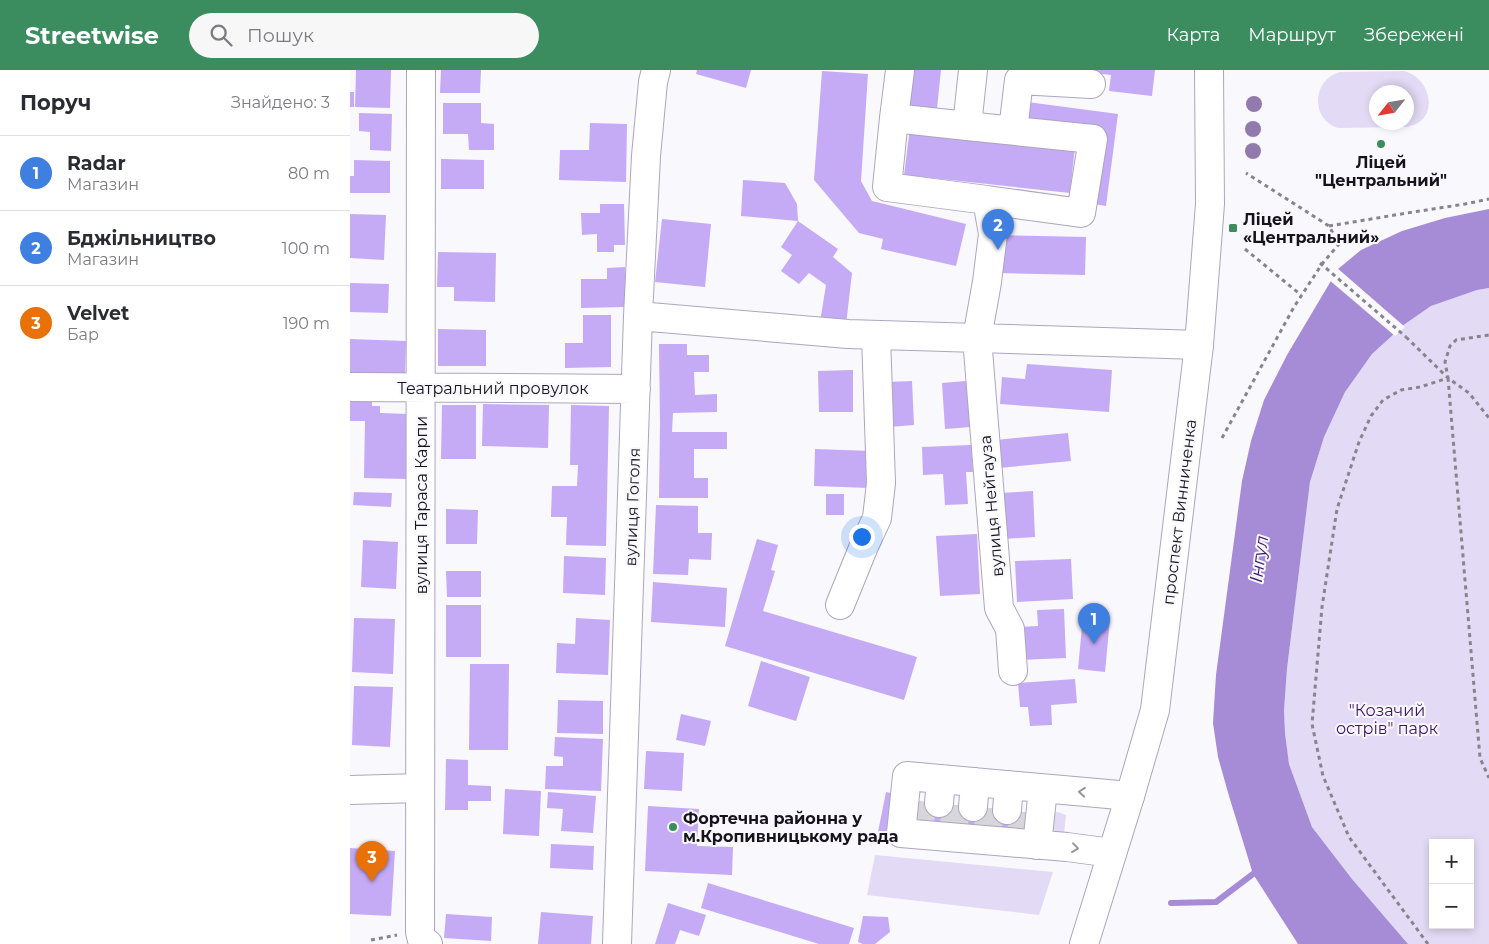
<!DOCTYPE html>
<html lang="uk">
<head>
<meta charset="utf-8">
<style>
  body { margin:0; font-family:Montserrat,sans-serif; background:#f7f7f7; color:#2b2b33 }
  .controls { position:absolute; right:15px; bottom:15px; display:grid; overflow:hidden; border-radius:0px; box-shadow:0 2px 8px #0003 }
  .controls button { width:45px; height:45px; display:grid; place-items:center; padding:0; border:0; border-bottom:1px solid #e1e1e2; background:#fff; color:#2b2b33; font:25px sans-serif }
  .compass { position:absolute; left:1019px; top:15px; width:45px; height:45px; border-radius:50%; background:#fff; box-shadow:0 2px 8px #0003; rotate:239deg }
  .you { position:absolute; left:511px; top:466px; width:18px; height:18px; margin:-12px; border:4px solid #fff; border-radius:50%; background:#1a73e8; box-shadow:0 0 0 8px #1a73e833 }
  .badge { display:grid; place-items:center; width:32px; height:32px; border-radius:50%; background:#3b8d5f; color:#fff; font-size:16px; font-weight:700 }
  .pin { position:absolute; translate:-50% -41px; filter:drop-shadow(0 1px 2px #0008) }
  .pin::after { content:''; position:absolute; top:26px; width:18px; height:15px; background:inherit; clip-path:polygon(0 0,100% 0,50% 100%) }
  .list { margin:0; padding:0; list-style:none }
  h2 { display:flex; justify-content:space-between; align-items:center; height:65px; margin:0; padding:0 20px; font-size:21px }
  h2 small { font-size:16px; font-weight:400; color:#7c7c81 }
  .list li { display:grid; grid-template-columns:32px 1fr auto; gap:15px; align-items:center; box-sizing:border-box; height:75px; padding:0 20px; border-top:1px solid #e1e1e2 }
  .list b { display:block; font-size:19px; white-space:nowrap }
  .list p { margin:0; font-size:16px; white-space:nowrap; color:#7c7c81 }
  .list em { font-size:16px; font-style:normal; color:#7c7c81 }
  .icon { flex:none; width:28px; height:28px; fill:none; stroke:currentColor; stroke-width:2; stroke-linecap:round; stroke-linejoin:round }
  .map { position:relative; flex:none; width:1139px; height:874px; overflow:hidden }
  header { display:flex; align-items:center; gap:30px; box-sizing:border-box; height:70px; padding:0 25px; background:#3b8d5f; color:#fff }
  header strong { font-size:24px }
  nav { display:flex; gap:28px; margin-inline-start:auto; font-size:18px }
  .search { width:350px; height:45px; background:#f7f7f7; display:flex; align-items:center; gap:12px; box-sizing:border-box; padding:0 18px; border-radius:28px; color:#7c7c81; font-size:19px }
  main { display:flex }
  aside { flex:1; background:#fff }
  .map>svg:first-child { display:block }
  .green { fill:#e3daf5; fill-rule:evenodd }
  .water { fill:#a68bd6 }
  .pier { fill:#f9f8fd }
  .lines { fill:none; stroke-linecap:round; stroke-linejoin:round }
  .stream { stroke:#a68bd6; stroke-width:6 }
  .building { fill:#c5aaf6 }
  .minor-tunnel { stroke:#d7d6db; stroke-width:28; stroke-dasharray:28 14; stroke-linecap:butt }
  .minor-casing { stroke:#ada5be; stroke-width:30 }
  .major-casing { stroke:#ada5be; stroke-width:30 }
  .path { stroke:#87858c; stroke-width:3; stroke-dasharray:4 4; stroke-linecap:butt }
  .minor { stroke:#fff; stroke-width:28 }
  .major { stroke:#fff; stroke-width:28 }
  .path-bridge { stroke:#87858c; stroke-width:3; stroke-dasharray:4 4; stroke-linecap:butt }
  .tree { fill:#927aac }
  .oneway { stroke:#969599 }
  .poi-dot { fill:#3b8d5f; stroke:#f9f8fd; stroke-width:2 }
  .labels { text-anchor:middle; stroke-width:4; stroke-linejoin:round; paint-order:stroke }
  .poi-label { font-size:16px; font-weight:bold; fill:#16131c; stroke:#f9f8fd; text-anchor:start }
  .street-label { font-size:16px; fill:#16131c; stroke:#f9f8fd }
  .park-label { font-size:16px; fill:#3d126a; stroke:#f9f8fd }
  .water-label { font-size:18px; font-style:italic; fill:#3f156c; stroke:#f9f8fd }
</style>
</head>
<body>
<header>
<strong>Streetwise</strong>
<div class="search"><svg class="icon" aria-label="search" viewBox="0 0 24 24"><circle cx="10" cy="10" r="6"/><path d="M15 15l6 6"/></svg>Пошук</div>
<nav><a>Карта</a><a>Маршрут</a><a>Збережені</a></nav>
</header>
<main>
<aside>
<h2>Поруч<small>Знайдено: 3</small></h2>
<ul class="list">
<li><span class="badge" style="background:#3f7fe0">1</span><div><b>Radar</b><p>Магазин</p></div><em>80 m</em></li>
<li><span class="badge" style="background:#3f7fe0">2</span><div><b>Бджільництво</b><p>Магазин</p></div><em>100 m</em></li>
<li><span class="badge" style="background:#e8710a">3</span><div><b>Velvet</b><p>Бар</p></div><em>190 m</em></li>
</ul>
</aside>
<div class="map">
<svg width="1139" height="874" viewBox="0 0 1139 874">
  <rect width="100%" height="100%" fill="#f9f8fd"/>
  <!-- green -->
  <path class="green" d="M 1054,1 C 1083,8 1090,53 1056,57 L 988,58 C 961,50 961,10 990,2 ZM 1056,22 L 1056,52 L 1026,52 L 1026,22 Z
    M 1139,218 L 1139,874 L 1058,874 L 1002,809 L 962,757 L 939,694 L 935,663 L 934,640 L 937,599 L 960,412 L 974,367 L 995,322 L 1022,284 L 1055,254 L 1081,236 L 1127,220 ZM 1083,773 L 1120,773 L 1120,855 L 1083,855 Z
    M 701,742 L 708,742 L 716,745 L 714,764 L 703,767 L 699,743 Z
    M 525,785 L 703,802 L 689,845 L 517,825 Z"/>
  <!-- water -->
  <path class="water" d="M 1139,139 L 1139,218 L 1127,220 L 1081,236 L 1055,254 L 1022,284 L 995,322 L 974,367 L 960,412 L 937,599 L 934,640 L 935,663 L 939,694 L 962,757 L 1002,809 L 1058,874 L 948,874 L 903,804 L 879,726 L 868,687 L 863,653 L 866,605 L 892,411 L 901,371 L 914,330 L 937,285 L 988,199 L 1011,180 L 1052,161 L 1095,148 Z"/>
  <!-- pier -->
  <path class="pier" d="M 986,197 L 1055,257 L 1045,266 L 978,209 Z"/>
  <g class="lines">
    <!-- stream -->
    <path class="stream" d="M 821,833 L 866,832 L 903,804 L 908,798"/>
  </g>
  <!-- building -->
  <path class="building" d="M 6,0 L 41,0 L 40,38 L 5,37 Z
    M 91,0 L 131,0 L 130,23 L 90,23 Z
    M 347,0 L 401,0 L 396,18 L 346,4 Z
    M 555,0 L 591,0 L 586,48 L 550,45 Z
    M 728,0 L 805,0 L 802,26 L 759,21 L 761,5 L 728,1 Z
    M 472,1 L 518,4 L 511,111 L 522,131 L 616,154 L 606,196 L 531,179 L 533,169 L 509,163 L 464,110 Z
    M 0,22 L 4,22 L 4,37 L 0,37 Z
    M 662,30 L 768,44 L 756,136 L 738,133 L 747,63 L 659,52 Z
    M 93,33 L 131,33 L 131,53 L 144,54 L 144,80 L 119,80 L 118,64 L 93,64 Z
    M 9,43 L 42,44 L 41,81 L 20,80 L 20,62 L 9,61 Z
    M 240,53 L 277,54 L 276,112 L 209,110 L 210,80 L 239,80 Z
    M 560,58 L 725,77 L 720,123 L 554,105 Z
    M 91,89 L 134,90 L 134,119 L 91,119 Z
    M 4,90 L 40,91 L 40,123 L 0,123 L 0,106 L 4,106 Z
    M 393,110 L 435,113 L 447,134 L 448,151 L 391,146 Z
    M 250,134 L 274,134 L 275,175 L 264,175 L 264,182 L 247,182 L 247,164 L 232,165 L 231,143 L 250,143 Z
    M 0,144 L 36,145 L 34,190 L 0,188 Z
    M 312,149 L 361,154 L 355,217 L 305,212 Z
    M 448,151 L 488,179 L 483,187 L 502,203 L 496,255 L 470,252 L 476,215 L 459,203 L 449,214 L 431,201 L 442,185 L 431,177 Z
    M 648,165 L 736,167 L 735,205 L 647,203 Z
    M 88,182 L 146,183 L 145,232 L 104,231 L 104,217 L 87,217 Z
    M 275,197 L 275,237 L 231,238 L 231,209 L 257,209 L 257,198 Z
    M 0,213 L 39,214 L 38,243 L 0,242 Z
    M 233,245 L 261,245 L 261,297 L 215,298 L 215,273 L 233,273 Z
    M 88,259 L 136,260 L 136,296 L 88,296 Z
    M 0,269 L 56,271 L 55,305 L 0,303 Z
    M 309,274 L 337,274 L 337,285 L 359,285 L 359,302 L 344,302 L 345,325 L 367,324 L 367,342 L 323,343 L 322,362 L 377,362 L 377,379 L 344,379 L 344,408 L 358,408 L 358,428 L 309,428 L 310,354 Z
    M 677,294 L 762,300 L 759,342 L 650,334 L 652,307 L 675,309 Z
    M 503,300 L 503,342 L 469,342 L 468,301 Z
    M 562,311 L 564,355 L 539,357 L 536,312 Z
    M 616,311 L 621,357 L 595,359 L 592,313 Z
    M 0,331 L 22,331 L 22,336 L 30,336 L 30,343 L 58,344 L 56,409 L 14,408 L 15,351 L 0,351 Z
    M 133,334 L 199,335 L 198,378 L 132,376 Z
    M 92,335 L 126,335 L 126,389 L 91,389 Z
    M 221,335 L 259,336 L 256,476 L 216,475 L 217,447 L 201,447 L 202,416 L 227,416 L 228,395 L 220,395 Z
    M 718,363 L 721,391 L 649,398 L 646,370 Z
    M 621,375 L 623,402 L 616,402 L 618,434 L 595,435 L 593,404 L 573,405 L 572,377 Z
    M 465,379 L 522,381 L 520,418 L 464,416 Z
    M 683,421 L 685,467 L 653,469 L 650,423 Z
    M 4,422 L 42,423 L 41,437 L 3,435 Z
    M 476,424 L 494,424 L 494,445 L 476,445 Z
    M 306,435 L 348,436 L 348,463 L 362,463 L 361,490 L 339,489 L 338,505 L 303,504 Z
    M 96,439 L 128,440 L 127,474 L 96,474 Z
    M 627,464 L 630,524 L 590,526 L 586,466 Z
    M 407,469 L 428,475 L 421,500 L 425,501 L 413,541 L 567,587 L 554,630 L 375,576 Z
    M 13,470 L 48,472 L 46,519 L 11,517 Z
    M 214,486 L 256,488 L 255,525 L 213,523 Z
    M 721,489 L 723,529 L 667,532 L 665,491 Z
    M 96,501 L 131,501 L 131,527 L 97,527 Z
    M 303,512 L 377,518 L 375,557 L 301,552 Z
    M 96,535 L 131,535 L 131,587 L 96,587 Z
    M 714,539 L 716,588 L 669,590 L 668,557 L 688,556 L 687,540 Z
    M 733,546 L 760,549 L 755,602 L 728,599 Z
    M 4,548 L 45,549 L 43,604 L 2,602 Z
    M 226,548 L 260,550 L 258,605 L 206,603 L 207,573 L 225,574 Z
    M 411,591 L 460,607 L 446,651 L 398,636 Z
    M 120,594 L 159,594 L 158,680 L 119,680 Z
    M 725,609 L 727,633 L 701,635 L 702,655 L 680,656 L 678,637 L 670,637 L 668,613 Z
    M 4,616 L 43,617 L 40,677 L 2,675 Z
    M 208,630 L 253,631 L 253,664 L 207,663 Z
    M 331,644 L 361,651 L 355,676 L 326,670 Z
    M 205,667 L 253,669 L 251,721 L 195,719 L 196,696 L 213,696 L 213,687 L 204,686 Z
    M 296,681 L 334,683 L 332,721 L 294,719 Z
    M 96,689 L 118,690 L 118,715 L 141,716 L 141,731 L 118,731 L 118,740 L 95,740 Z
    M 155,719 L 191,721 L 189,766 L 153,764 Z
    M 198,722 L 246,726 L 243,763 L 211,761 L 213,739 L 197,738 Z
    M 536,722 L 550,725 L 540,770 L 527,767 Z
    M 566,731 L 683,743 L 681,763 L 564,751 Z
    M 298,736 L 349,739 L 347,776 L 383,777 L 382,805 L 295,801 Z
    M 201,774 L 244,776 L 243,800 L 200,798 Z
    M 0,778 L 45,781 L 41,846 L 0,844 Z
    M 358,813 L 504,858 L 499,874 L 469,874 L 351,838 Z
    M 318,833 L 356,845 L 349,866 L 330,860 L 325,874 L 305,874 Z
    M 191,842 L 243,846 L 241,874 L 188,874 Z
    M 96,844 L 142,847 L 141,871 L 94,868 Z
    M 513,846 L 538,847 L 540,862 L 525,874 L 513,874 L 508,872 Z"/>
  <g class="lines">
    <!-- minor-tunnel -->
    <path class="minor-tunnel" d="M 570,752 L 572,732
      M 604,755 L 606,735
      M 638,759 L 640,738
      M 671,762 L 674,742"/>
    <defs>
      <path id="minor" d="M 71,0 L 70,862 L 72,870 L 78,874
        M 623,0 L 617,56 L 544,48 L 537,117 L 637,130 L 643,164 L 637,212 L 627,268 L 649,538 L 660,559 L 663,601
        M 544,48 L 550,0
        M 617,56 L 743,69 L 731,143 L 637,130
        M 663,60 L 669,10 L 741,14
        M 288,246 L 498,264 L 849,275
        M 0,317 L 286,319
        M 490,535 L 514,476 L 527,448 L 531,413 L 526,265
        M 0,720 L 70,718
        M 589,733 L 591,709
        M 623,737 L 625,712
        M 657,740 L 659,715
        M 687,775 L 693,719
        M 762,783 L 717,777 L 551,763 L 557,706 L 780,726
        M 267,874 L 288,246 L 296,86 L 303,12 L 306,0"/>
      <path id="major" d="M 734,874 L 780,726 L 805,640 L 849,275 L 860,134 L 859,0"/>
    </defs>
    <!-- minor casing -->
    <use href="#minor" class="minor-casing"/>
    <!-- major casing -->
    <use href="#major" class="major-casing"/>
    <!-- path -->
    <path class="path" d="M 979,156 L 1057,143 L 1115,134 L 1139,129
      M 895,179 L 951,225
      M 1056,267 L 1098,308 L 1119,323 L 1139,348
      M 1098,308 L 1130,688 L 1139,708
      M 872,368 L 944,237 L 972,194 L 989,174 L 979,156 L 896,103
      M 21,870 L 47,865
      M 1078,874 L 999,767 L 973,706 L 962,654 L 972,537 L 987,439 L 1009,372 L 1021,346 L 1033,330 L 1051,320 L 1070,317 L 1098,308 L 1095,292 L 1100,276 L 1106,270 L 1139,265"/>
    <!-- minor -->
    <use href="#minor" class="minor"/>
    <!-- major -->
    <use href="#major" class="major"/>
    <!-- path-bridge -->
    <path class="path-bridge" d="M 970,193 L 1056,267"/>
  </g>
  <!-- trees -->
  <g class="tree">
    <circle cx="904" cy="34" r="8"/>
    <circle cx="903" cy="59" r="8"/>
    <circle cx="903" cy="81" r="8"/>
  </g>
  <!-- one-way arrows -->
  <defs><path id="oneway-chevron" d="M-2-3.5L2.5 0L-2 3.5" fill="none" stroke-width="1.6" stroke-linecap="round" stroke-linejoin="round" transform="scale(1.25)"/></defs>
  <g class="oneway">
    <use href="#oneway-chevron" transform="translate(732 722) rotate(-175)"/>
    <use href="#oneway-chevron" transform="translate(725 778) rotate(7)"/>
  </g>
  <!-- markers -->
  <g class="poi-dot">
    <circle cx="1031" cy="74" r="5"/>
    <rect x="878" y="153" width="10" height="10" rx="2.5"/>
    <circle cx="323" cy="757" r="5"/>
  </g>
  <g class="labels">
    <!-- poi labels -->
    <g class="poi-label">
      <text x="1031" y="98" text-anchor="middle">Ліцей<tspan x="1031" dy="18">"Центральний"</tspan></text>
      <text x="893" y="155">Ліцей<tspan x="893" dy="18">«Центральний»</tspan></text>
      <text x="333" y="754">Фортечна районна у<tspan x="333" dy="18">м.Кропивницькому рада</tspan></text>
    </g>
    <!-- street labels -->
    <g class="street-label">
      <text x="143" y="324">Театральний провулок</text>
      <text transform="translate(71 435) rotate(-90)" y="6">вулиця Тараса Карпи</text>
      <text transform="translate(641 436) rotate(-95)" y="6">вулиця Нейгауза</text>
      <text transform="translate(282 437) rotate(-88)" y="6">вулиця Гоголя</text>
      <text transform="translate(829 442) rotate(-83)" y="6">проспект Винниченка</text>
    </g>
    <!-- park labels -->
    <g class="park-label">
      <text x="1037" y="646">"Козачий<tspan x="1037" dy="18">острів" парк</tspan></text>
    </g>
    <!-- water labels -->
    <g class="water-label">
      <text transform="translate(909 489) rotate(-82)" y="6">Інгул</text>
    </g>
  </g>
</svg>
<div class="controls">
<button>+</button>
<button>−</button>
</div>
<svg class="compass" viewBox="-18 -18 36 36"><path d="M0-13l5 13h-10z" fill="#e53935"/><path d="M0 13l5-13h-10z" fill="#7c7c81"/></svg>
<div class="you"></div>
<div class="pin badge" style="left:744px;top:574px;background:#3f7fe0">1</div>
<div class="pin badge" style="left:648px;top:180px;background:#3f7fe0">2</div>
<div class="pin badge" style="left:22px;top:812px;background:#e8710a">3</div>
</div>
</main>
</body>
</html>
